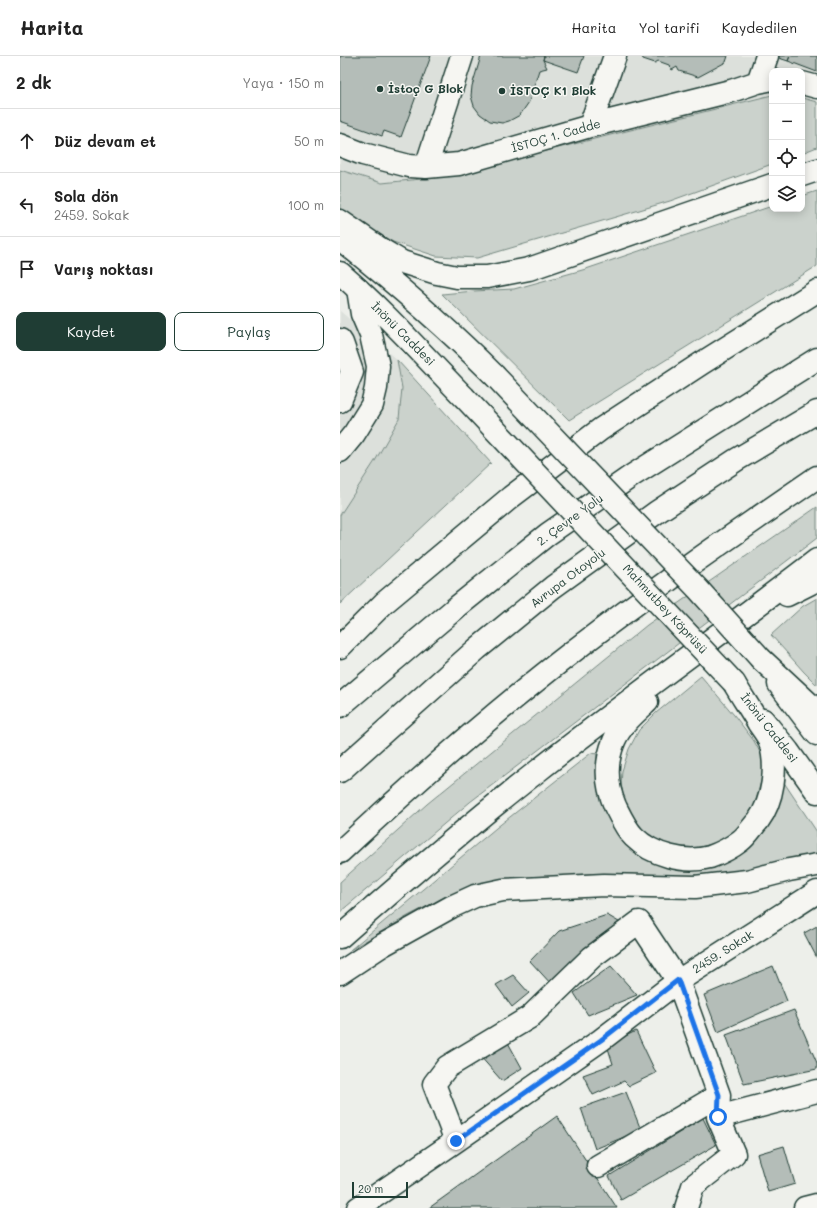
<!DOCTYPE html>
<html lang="tr">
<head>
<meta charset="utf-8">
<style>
  body { margin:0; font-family:Mali,sans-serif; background:#f2f2f2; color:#222 }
  .controls { position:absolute; right:12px; top:12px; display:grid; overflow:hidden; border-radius:8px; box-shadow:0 2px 10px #0003 }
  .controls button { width:36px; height:36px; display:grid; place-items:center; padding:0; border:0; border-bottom:1px solid #e0e0e0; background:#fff; color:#222; font:20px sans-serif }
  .scale { position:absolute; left:12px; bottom:10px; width:56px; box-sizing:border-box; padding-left:4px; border:2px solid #1f3d34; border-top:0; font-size:11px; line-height:14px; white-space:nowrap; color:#1f3d34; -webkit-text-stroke:3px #f6f6f2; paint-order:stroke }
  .stop { position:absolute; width:12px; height:12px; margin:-9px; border:3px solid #1a73e8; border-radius:50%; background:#fff }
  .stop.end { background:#1a73e8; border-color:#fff; box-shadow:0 1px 4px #0008 }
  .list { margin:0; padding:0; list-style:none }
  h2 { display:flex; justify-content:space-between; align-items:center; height:52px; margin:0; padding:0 16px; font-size:17px }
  h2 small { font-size:13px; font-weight:400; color:#767676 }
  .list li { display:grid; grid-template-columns:26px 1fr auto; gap:12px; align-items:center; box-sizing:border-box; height:64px; padding:0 16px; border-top:1px solid #e0e0e0 }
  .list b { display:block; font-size:15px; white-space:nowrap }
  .list p { margin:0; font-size:13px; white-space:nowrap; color:#767676 }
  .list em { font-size:13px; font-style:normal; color:#767676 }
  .actions { display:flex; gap:8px; padding:12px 16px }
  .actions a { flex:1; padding:9px 0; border:1px solid #1f3d34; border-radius:8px; text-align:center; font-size:14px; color:#1f3d34 }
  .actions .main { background:#1f3d34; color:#fff }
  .icon { flex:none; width:22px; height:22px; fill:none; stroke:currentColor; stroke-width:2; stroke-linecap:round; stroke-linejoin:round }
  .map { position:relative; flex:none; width:477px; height:1152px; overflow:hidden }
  header { display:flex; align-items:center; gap:24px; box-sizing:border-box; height:56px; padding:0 20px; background:#fff; border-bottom:1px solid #e0e0e0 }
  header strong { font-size:19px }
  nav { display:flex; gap:22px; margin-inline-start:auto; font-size:14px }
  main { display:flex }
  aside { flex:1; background:#fff }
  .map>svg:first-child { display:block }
  .built { fill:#dce0db }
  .green { fill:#cbd2cc; stroke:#758880 }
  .building { fill:#b4bdb8; stroke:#1f3d34 }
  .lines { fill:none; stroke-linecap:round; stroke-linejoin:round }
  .minor-casing { stroke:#1f3d34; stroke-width:25 }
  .major-casing { stroke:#1f3d34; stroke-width:25 }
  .highway-casing { stroke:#1f3d34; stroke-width:25 }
  .minor { stroke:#f6f6f2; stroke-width:22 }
  .major { stroke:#f6f6f2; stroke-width:22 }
  .highway { stroke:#f6f6f2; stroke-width:22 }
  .highway-bridge-casing { stroke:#1f3d34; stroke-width:25; stroke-linecap:butt }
  .highway-bridge { stroke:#f6f6f2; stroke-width:22 }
  .route { stroke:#1a73e8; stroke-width:5 }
  .poi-dot { fill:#1f3d34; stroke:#f6f6f2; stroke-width:1.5 }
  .labels { text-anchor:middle; stroke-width:3; stroke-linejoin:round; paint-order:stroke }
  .poi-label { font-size:12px; font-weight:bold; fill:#1f3d34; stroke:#f6f6f2; text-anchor:start }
  .street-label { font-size:12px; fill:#1f3d34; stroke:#f6f6f2 }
</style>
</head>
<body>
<header>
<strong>Harita</strong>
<nav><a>Harita</a><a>Yol tarifi</a><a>Kaydedilen</a></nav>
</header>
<main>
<aside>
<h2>2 dk<small>Yaya · 150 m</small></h2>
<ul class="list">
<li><svg class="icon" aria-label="ahead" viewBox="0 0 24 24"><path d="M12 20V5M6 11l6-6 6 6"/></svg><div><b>Düz devam et</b></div><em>50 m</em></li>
<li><svg class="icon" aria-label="left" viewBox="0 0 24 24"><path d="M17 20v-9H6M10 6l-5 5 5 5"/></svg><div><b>Sola dön</b><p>2459. Sokak</p></div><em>100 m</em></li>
<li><svg class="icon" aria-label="arrive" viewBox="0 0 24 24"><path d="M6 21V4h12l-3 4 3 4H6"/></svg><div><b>Varış noktası</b></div></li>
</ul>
<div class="actions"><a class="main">Kaydet</a><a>Paylaş</a></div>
</aside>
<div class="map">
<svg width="477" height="1152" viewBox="0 0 477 1152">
  <rect width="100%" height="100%" fill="#edefea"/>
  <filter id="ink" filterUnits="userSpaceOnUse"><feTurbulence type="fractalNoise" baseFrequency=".025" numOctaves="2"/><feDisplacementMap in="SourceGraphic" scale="8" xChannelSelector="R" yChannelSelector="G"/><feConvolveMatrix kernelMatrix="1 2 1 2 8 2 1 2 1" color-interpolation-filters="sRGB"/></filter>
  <g filter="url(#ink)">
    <!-- built -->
    <path class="built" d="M 0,0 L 477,0 L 477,46 L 462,42 L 462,15 L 432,15 L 432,39 L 101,121 L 42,127 L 0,114 Z
      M 0,255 L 57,304 L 62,332 L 59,363 L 35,405 L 0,459 Z"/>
    <!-- green -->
    <path class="green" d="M 432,39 L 432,108 L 330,145 L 137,202 L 96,200 L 53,186 L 0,155 L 0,114 L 42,127 L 101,121 Z
      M 462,42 L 477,46 L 477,91 L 462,97 Z
      M 477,135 L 477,210 L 229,364 L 102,238 L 134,235 L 174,233 L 246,213 L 432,150 L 432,153 L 462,153 L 462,140 Z
      M 57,304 L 151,407 L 0,548 L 0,459 L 35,405 L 59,363 L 62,332 Z
      M 477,451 L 477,482 L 130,746 L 0,856 L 0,826 L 87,748 L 307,569 Z
      M 477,542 L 477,629 L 464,616 L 431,579 L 463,550 Z
      M 361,620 L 394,659 L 414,685 L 423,702 L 424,714 L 414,751 L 406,764 L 393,776 L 377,787 L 354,792 L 339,791 L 323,787 L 311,781 L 301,772 L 291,757 L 284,743 L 281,729 L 282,715 L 289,693 L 299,674 L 316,657 Z
      M 251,697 L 257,698 L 257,716 L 261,744 L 271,767 L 287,785 L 360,812 L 383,808 L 405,794 L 423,778 L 435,751 L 441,722 L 477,776 L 477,799 L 469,799 L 444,804 L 387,819 L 134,831 L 103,842 L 68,860 L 10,894 L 156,772 Z"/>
    <!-- building -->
    <path class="building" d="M 0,0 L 91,0 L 61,81 L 44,75 L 42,80 L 0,65 Z
      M 141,0 L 204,0 L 203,4 L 207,12 L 199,14 L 189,46 L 180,59 L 169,65 L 162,67 L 150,65 L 140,58 L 134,50 L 131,40 L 132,30 Z
      M 204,0 L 244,0 L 238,16 L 203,4 Z
      M 302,0 L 388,0 L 386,6 L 358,21 L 339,15 L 337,11 L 332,14 L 329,9 L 318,5 L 315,7 L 303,3 Z
      M 433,0 L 450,0 L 448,5 Z
      M 450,0 L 477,0 L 477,16 L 448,5 Z
      M 267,859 L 284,869 L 212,929 L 190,905 L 219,875 Z
      M 477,870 L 477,902 L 464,877 Z
      M 271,910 L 297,939 L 248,959 L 234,937 Z
      M 433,910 L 447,945 L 378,976 L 364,939 Z
      M 173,919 L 189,937 L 172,951 L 156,929 Z
      M 454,954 L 477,1007 L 477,1013 L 404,1028 L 386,979 Z
      M 296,975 L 316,1017 L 289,1030 L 284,1025 L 253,1039 L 243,1019 L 273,1008 L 267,989 Z
      M 166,983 L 182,1012 L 162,1025 L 139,999 Z
      M 286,1036 L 301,1074 L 255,1093 L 241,1052 Z
      M 217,1060 L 277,1152 L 89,1152 Z
      M 363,1062 L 376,1089 L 281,1144 L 269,1120 Z
      M 444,1090 L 455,1128 L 428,1136 L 417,1098 Z"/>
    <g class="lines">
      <defs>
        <path id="minor" d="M 418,26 L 427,0
          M 462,27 L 477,31
          M 250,70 L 275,0
          M 0,89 L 23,98 L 69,110 L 86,111 L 119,108 L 250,70 L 391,35 L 418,26 L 432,23
          M 86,111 L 122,0
          M 0,284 L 2,287 L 12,316 L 0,345
          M 0,395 L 14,378 L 32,349 L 36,332 L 38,310 L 31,279 L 22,258 L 18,233
          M 378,1061 L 477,1035
          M 116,1085 L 94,1028 L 107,1011 L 190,961 L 252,901 L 299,866 L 338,925 L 379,1039 L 378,1061 L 394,1098 L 353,1130 L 346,1152
          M 258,1110 L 379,1039
          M 18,1152 L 116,1085 L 261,984 L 338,925 L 477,836
          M 465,1152 L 477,1149"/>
        <path id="major" d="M 439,628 L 477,678
          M 423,664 L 448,695 L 477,736
          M 0,917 L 41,890 L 111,851 L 135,840 L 163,834 L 264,829 L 355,831 L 407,825 L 449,814 L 477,809"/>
        <path id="highway" d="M 462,119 L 477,114
          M 0,165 L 42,194 L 62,206 L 97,217 L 117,221 L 147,221 L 189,213 L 432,129
          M 0,183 C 54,226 105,270 154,319
          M 0,217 C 44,255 83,299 124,341
          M 447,539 L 477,524
          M 0,591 L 44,547 L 171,441 L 261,373 L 362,307 L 477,235
          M 421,603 L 477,655
          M 307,646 C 295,657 280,670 274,685 C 265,707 266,729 275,750 C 280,760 286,773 294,781 C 312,799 345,808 370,801 C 381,797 391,792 400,785 C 407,780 412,771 418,765 C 433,745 438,711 430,686 C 428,680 423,674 419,668 C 411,654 402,641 394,627
          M 0,650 L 117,551 L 208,478 L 293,419 L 477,303
          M 0,715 L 137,593 L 213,531 L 317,456 L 396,404 L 477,356
          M 0,796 C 74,727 151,659 231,597 C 311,535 394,478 477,421
          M 0,881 C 65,824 131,767 199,714 C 290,642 385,575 477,504"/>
      </defs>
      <!-- minor casing -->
      <use href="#minor" class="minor-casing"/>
      <!-- major casing -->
      <use href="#major" class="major-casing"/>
      <!-- highway casing -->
      <use href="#highway" class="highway-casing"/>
      <!-- minor -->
      <use href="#minor" class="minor"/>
      <!-- major -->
      <use href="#major" class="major"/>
      <!-- highway -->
      <use href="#highway" class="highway"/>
      <defs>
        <path id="highway-bridge" d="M 154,319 L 358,533 L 421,603
          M 124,341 L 394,627"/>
      </defs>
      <!-- highway-bridge casing -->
      <use href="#highway-bridge" class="highway-bridge-casing"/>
      <!-- highway-bridge -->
      <use href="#highway-bridge" class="highway-bridge"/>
    </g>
  </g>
  <g class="lines" filter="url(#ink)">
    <!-- route -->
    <path class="route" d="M 116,1085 L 261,984 L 338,924 L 379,1039 L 378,1061"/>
  </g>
  <!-- markers -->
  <g class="poi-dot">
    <circle cx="40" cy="33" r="4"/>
    <circle cx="162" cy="35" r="4"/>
  </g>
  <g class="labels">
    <!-- poi labels -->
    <g class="poi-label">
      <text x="48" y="37">İstoç G Blok</text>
      <text x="170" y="39">İSTOÇ K1 Blok</text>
    </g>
    <!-- street labels -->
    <g class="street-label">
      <text transform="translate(216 80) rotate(-16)" y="4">İSTOÇ 1. Cadde</text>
      <text transform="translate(63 278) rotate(45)" y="4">İnönü Caddesi</text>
      <text transform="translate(230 464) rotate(-36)" y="4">2. Çevre Yolu</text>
      <text transform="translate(228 522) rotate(-37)" y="4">Avrupa Otoyolu</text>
      <text transform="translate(325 553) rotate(47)" y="4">Mahmutbey Köprüsü</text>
      <text transform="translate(429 672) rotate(52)" y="4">İnönü Caddesi</text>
      <text transform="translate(383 896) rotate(-32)" y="4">2459. Sokak</text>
    </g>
  </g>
</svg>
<div class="controls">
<button>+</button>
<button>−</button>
<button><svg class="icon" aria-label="locate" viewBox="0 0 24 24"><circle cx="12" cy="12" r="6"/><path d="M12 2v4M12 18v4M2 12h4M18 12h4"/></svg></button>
<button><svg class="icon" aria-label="layers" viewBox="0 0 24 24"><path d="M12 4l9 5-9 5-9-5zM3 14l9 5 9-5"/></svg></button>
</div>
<div class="scale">20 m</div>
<div class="stop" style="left:378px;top:1061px"></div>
<div class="stop end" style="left:116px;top:1085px"></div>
</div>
</main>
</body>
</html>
